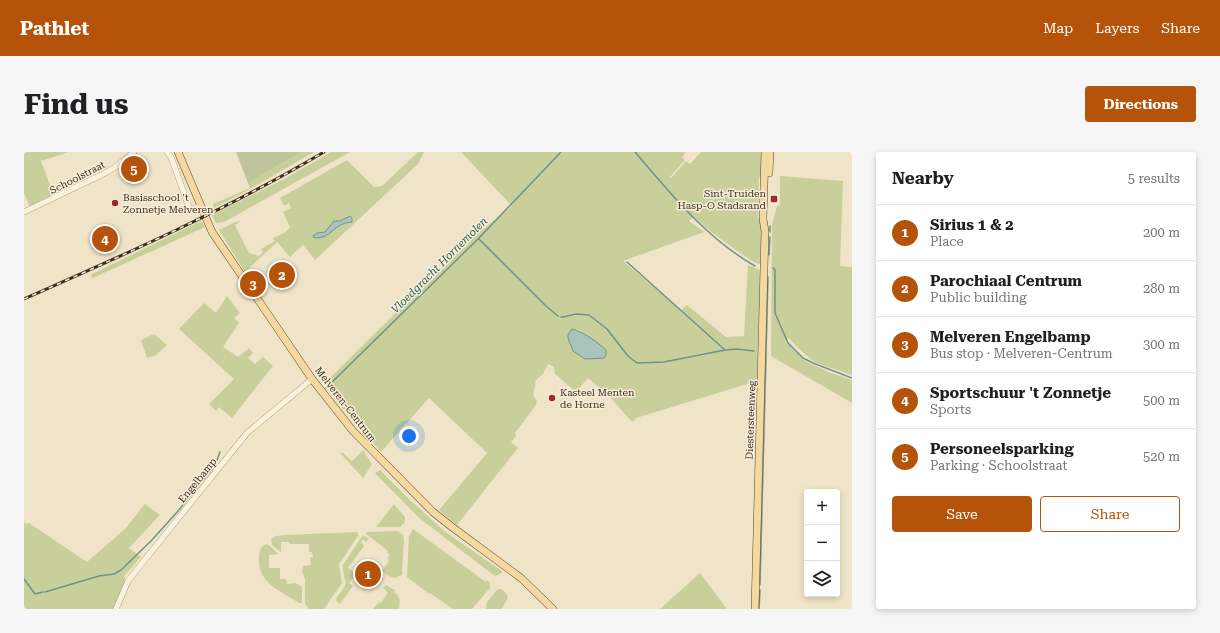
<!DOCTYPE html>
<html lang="en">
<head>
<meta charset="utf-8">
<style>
  body { margin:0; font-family:"Roboto Serif",serif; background:#f6f6f6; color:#202124 }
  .controls { position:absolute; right:12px; bottom:12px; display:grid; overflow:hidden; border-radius:4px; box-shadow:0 2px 6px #0003 }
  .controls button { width:36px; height:36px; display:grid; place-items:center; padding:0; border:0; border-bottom:1px solid #e0e0e0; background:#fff; color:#202124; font:20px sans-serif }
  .you { position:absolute; left:385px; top:284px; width:14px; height:14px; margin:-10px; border:3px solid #fff; border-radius:50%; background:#1a73e8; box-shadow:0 0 0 6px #1a73e833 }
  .badge { display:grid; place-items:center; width:26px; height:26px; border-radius:50%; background:#b45309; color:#fff; font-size:13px; font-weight:700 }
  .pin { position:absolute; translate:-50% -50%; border:2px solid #fff; box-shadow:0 1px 4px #0006 }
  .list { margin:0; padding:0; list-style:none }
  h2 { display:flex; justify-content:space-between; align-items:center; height:52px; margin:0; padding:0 16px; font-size:17px }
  h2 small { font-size:13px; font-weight:400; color:#757577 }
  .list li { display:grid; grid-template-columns:26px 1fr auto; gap:12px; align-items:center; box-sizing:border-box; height:56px; padding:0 16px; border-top:1px solid #e0e0e0 }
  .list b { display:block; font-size:15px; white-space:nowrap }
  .list p { margin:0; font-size:13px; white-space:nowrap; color:#757577 }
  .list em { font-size:13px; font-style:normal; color:#757577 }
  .actions { display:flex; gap:8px; padding:12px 16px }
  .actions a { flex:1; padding:9px 0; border:1px solid #b45309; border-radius:4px; text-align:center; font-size:14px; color:#b45309 }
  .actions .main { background:#b45309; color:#fff }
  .icon { flex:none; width:22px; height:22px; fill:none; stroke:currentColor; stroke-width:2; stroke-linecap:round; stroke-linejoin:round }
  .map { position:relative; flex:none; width:828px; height:457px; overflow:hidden; border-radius:4px }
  header { display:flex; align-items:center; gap:24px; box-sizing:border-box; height:56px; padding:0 20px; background:#b45309; color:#fff }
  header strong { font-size:19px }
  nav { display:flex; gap:22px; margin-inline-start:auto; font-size:14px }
  .intro { display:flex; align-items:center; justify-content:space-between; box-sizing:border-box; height:96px; padding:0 24px }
  h1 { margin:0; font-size:28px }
  .button { padding:10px 18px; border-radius:4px; background:#b45309; color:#fff; font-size:14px; font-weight:700 }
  main { display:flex; gap:24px; padding:0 24px }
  aside { flex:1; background:#fff; border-radius:4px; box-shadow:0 2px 6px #0003 }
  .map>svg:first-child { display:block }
  .green { fill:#c9cf9b }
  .cemetery { fill:#bfc49a }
  .water { fill:#a9c4bc; stroke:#6f938a }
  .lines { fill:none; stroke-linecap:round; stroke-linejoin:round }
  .stream { stroke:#6f938a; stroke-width:1.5 }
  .minor-casing { stroke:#8d765c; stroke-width:6 }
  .major-casing { stroke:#5b4430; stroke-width:8 }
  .minor { stroke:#faf1dc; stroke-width:5.5 }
  .major { stroke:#f3d9a0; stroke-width:7 }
  .rail-casing { stroke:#3d2e20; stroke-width:3 }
  .rail { stroke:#f7eed8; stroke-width:1.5; stroke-dasharray:4.5; stroke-linecap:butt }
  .poi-dot { fill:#9e2a2b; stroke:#f7eed8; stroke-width:1.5 }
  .labels { text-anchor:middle; stroke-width:3; stroke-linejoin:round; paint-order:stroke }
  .street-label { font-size:10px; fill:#3d2e20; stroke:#f7eed8 }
  .poi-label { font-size:10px; fill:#3d2e20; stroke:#f7eed8; text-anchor:start }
  .water-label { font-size:11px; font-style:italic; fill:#2f5d5a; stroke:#f7eed8 }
</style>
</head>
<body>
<header>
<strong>Pathlet</strong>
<nav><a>Map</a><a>Layers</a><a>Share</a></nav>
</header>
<div class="intro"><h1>Find us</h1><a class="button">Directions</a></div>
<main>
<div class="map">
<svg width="828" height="457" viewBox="0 0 828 457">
  <rect width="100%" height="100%" fill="#f0e4c8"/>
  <!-- green -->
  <path class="green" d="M 0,0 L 45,0 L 17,9 L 30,44 L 6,55 L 0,41 Z
    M 277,0 L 290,0 L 228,36 L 190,56 L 189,52 L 226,36 L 226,30 Z
    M 307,0 L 326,0 L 200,70 L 192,71 L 188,63 L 262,26 Z
    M 394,0 L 400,0 L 394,12 L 291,108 L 279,93 L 266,105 L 253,90 L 221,120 L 195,78 L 209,71 L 216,69 L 217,69 L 211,73 L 225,101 L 235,104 L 239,100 L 237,97 L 251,89 L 249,86 L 260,81 L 266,75 L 259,60 L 267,56 L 265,51 L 260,54 L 256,46 L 323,8 L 350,35 L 358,34 Z
    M 437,0 L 662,0 L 658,5 L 661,8 L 646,25 L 647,26 L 662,9 L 666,12 L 677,0 L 738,0 L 739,25 L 735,25 L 734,66 L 738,67 L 736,112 C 730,111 727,108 722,105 C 704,92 686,80 670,65 L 665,69 L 680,80 L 599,109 L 657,158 L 663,153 L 702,185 L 720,184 L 724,113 L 736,118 L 733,229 L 612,266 L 608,270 L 585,244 L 564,226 L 552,240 L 531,222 L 530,215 L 524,212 L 519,222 L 512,228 L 509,244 L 513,248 L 512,253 L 491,281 L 492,284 L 487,290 L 494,296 L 433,373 L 415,358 L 463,301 L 405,246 L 357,300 L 313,250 L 299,229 L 308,224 L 445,88 L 488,54 Z
    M 756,24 L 819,29 L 816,114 L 828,115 L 828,223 L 790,210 L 774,196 L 765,186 L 761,189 L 781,209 L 807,221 L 828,228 L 828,251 L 747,204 L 748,73 L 753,54 L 756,53 Z
    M 177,69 L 181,75 L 69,126 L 66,123 Z
    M 203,144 L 216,161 L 210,166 L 215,171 L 199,195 L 214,205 L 225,196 L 229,201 L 224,206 L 231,212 L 239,205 L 249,214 L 208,266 L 195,255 L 192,259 L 185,252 L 210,227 L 155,177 L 180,151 L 192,161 Z
    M 130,182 L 143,193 L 132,203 L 123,206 L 117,188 Z
    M 339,298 L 348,312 L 339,326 L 317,302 L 318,300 L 328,309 Z
    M 356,318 L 383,345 L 420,379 L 478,419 L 478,421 L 472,424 L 468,422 L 394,365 L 351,321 Z
    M 121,352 L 136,363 L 105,396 L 117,405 L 100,424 L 102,429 L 89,457 L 0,457 L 0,368 L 1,372 L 5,371 L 63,410 L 101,377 Z
    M 370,352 L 381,365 L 381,370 L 376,375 L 352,375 Z
    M 389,377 L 462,430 L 463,428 L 466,431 L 466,436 L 448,457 L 429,457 L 406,441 L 405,442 L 383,425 L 385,384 Z
    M 374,379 L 379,383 L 380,388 L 378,419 L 378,423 L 370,426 L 365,424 L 358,419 L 365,409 L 363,407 L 366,403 L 363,401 L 364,399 L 341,381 L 344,380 Z
    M 333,380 L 334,382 L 334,384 L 315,412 L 318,431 L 300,457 L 285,457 L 281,452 L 281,427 L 278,419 L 279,414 L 287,413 L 286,405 L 289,405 L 288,400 L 285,400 L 285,392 L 266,392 L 265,390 L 257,390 L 257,400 L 248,393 L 247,387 L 252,384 L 261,383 Z
    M 339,383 L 345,387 L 342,390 L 339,387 L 337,390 L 340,394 L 324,416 L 332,422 L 325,431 L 329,434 L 316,452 L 313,450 L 312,446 C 328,427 319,433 319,413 Z
    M 242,392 L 246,394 L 254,402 L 245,403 L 245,416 L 256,416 L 256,427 L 262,427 L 263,432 L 271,431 L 278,435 L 278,451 L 275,451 C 256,439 233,431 235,405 C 235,400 237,394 242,392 Z
    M 676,421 L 703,457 L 636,457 Z
    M 362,433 L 371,438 L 370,440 C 377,445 376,449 375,457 L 349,457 L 355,450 L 357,451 L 364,440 L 359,436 Z
    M 474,437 L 477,437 C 489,446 482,447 478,457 L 462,457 L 463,450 Z"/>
  <!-- cemetery -->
  <path class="cemetery" d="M 212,0 L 277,0 L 226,30 L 226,36 Z"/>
  <!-- water -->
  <path class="water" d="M 326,64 L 328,66 L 328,70 C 308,71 309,87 290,86 L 289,84 L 293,81 L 301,80 L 310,69 L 316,69 Z
    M 548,177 C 561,181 572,189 582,198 L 582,203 L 580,206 L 561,207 L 549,199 L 544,186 L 544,183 Z"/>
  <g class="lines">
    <!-- stream -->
    <path class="stream" d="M 611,0 C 647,42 682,86 731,114
      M 746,80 L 746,74
      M 455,87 L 522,154 L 534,164
      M 745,103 L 746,85
      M 603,110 L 701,198
      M 749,116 L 751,118 L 751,161 L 764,191 L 779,206 L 789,211 L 828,226
      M 537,165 L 539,165 L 552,162 L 565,163 L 583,177 L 604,204 L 613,211 L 640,210 L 701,198 L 713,197 L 730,199
      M 302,236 L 454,87 L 537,0
      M 0,427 L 11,442 L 19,440
      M 736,433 L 744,125
      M 21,440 L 75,424 L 90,422 L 97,418 L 127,389 L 154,359 L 185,321 L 191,313 L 196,300
      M 735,457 L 736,438"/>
    <defs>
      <path id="minor" d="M 143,0 L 147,5 L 166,58 L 177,54
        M 0,60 L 79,22 L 90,16 L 110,0
        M 92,457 L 104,429 L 111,420 L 223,281 L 288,227"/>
      <path id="major" d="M 154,0 L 188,80 L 288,227 L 329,279 L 409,360 L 428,375 L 497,426 L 529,457
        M 745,21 L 746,0
        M 731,457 L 741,79 L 739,67 L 741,0"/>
    </defs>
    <!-- minor casing -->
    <use href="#minor" class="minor-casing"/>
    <!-- major casing -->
    <use href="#major" class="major-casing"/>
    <!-- minor -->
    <use href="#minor" class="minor"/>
    <!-- major -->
    <use href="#major" class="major"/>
    <defs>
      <path id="rail" d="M 0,147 C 102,102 204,57 300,0"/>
    </defs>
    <!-- rail casing -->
    <use href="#rail" class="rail-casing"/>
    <!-- rail -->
    <use href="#rail" class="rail"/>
  </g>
  <!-- markers -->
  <g class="poi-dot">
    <rect x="746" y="43" width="8" height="8" rx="2"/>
    <circle cx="91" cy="51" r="4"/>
    <circle cx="528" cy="246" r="4"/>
  </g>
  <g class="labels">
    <!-- street labels -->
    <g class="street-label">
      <text transform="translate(53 25) rotate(-27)" y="4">Schoolstraat</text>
      <text transform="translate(322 252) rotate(52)" y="4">Melveren-Centrum</text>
      <text transform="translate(726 268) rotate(-88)" y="4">Diestersteenweg</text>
      <text transform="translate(173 328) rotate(-51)" y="4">Engelbamp</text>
    </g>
    <!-- poi labels -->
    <g class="poi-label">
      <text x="742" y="45" text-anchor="end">Sint-Truiden<tspan x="742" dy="12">Hasp-O Stadsrand</tspan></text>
      <text x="99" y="49">Basisschool 't<tspan x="99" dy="12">Zonnetje Melveren</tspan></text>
      <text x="536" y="244">Kasteel Menten<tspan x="536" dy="12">de Horne</tspan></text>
    </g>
    <!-- water labels -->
    <g class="water-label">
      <text transform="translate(415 113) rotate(-45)" y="4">Vloedgracht Hornemolen</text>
    </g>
  </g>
</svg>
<div class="controls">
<button>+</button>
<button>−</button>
<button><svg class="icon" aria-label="layers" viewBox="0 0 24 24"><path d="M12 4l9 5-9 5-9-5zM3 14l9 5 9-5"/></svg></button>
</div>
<div class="you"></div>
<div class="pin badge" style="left:344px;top:422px">1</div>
<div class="pin badge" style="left:258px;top:123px">2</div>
<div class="pin badge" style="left:229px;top:132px">3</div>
<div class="pin badge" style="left:81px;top:87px">4</div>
<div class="pin badge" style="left:110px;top:17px">5</div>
</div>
<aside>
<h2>Nearby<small>5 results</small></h2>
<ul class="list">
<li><span class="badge">1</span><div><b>Sirius 1 &amp; 2</b><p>Place</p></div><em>200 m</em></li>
<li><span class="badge">2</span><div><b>Parochiaal Centrum</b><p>Public building</p></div><em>280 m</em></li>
<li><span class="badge">3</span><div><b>Melveren Engelbamp</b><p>Bus stop · Melveren-Centrum</p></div><em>300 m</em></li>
<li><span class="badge">4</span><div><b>Sportschuur 't Zonnetje</b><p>Sports</p></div><em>500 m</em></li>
<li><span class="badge">5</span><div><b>Personeelsparking</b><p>Parking · Schoolstraat</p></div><em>520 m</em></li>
</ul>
<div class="actions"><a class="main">Save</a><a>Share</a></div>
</aside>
</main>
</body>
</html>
